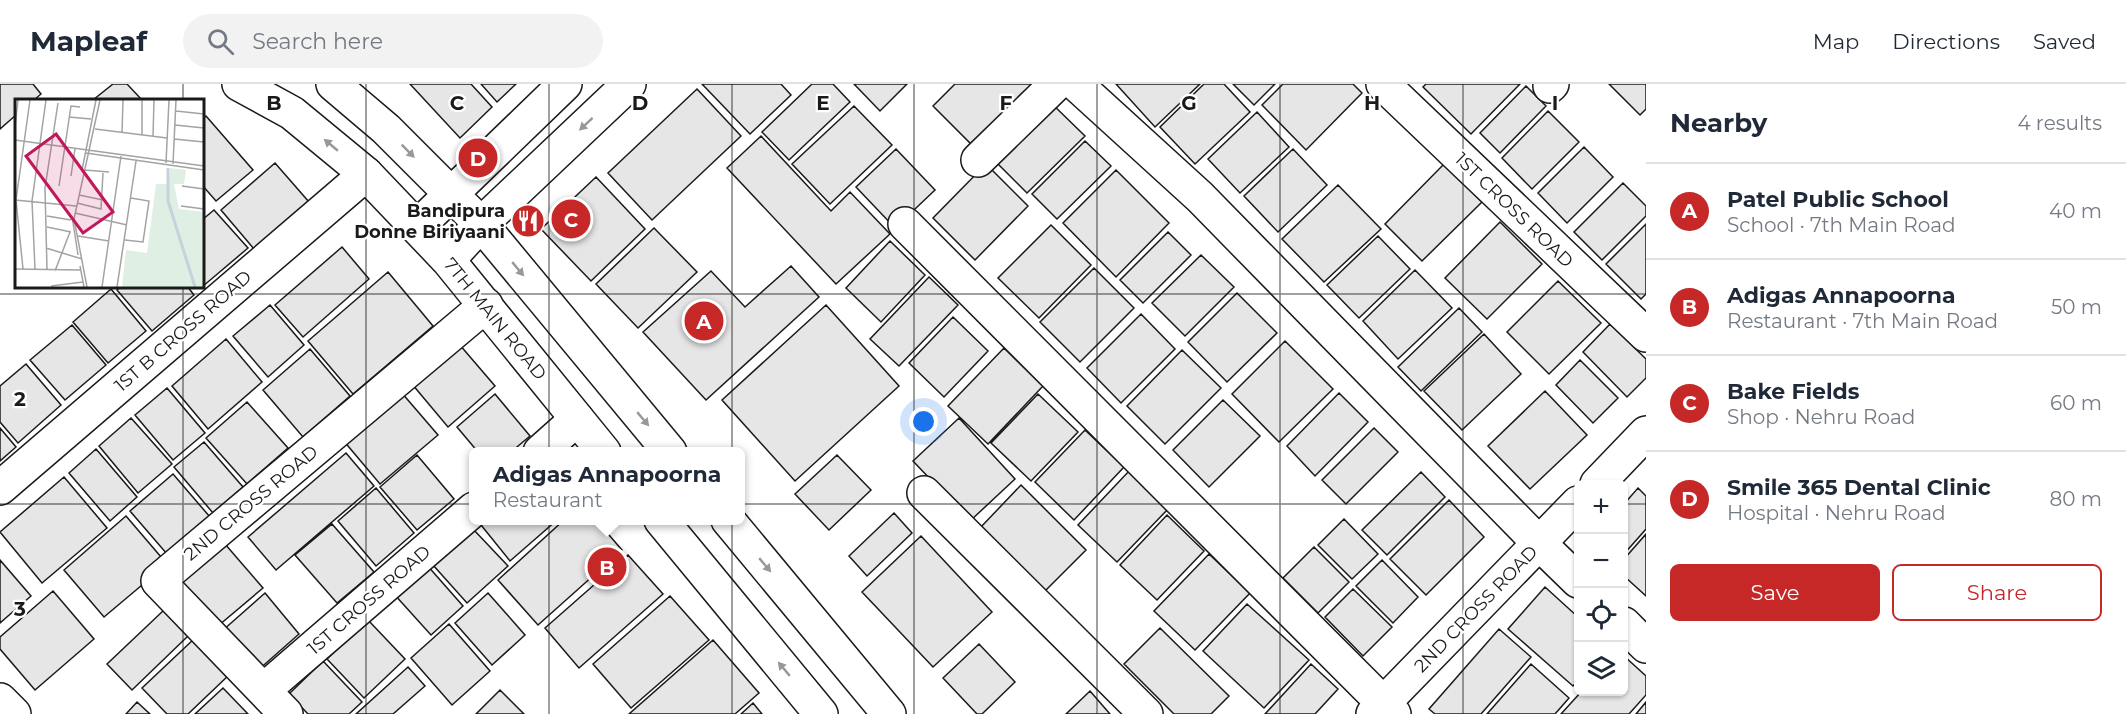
<!DOCTYPE html>
<html lang="en">
<head>
<meta charset="utf-8">
<style>
  body { margin:0; font-family:Montserrat,sans-serif; background:#f2f2f3; color:#1f2937 }
  .controls { position:absolute; right:18px; bottom:18px; display:grid; overflow:hidden; border-radius:9px; box-shadow:0 2px 4px #0004 }
  .controls button { width:54px; height:54px; display:grid; place-items:center; padding:0; border:0; border-bottom:2px solid #e0e1e3; background:#fff; color:#1f2937; font:30px sans-serif }
  .you { position:absolute; left:924px; top:338px; width:21px; height:21px; margin:-15px; border:4px solid #fff; border-radius:50%; background:#1a73e8; box-shadow:0 0 0 9px #1a73e833 }
  .badge { display:grid; place-items:center; width:39px; height:39px; border-radius:50%; background:#c62828; color:#fff; font-size:20px; font-weight:700 }
  .pin { position:absolute; translate:-50% -50%; border:3px solid #fff; box-shadow:0 2px 6px #0006 }
  .popup { position:absolute; left:469px; top:363px; width:276px; height:78px; box-sizing:border-box; display:grid; place-content:center; border-radius:9px; background:#fff; filter:drop-shadow(0 2px 4px #0005); font-size:20px; white-space:nowrap; color:#747a83 }
  .popup b { font-size:22px; color:#1f2937 }
  .popup::after { content:''; position:absolute; left:50%; top:100%; margin-left:-12px; border:12px solid transparent; border-top-color:#fff }
  .list { margin:0; padding:0; list-style:none }
  h2 { display:flex; justify-content:space-between; align-items:center; height:78px; margin:0; padding:0 24px; font-size:26px }
  h2 small { font-size:20px; font-weight:400; color:#747a83 }
  .list li { display:grid; grid-template-columns:39px 1fr auto; gap:18px; align-items:center; box-sizing:border-box; height:96px; padding:0 24px; border-top:2px solid #e0e1e3 }
  .list b { display:block; font-size:22px; white-space:nowrap }
  .list p { margin:0; font-size:20px; white-space:nowrap; color:#747a83 }
  .list em { font-size:20px; font-style:normal; color:#747a83 }
  .actions { display:flex; gap:12px; padding:18px 24px }
  .actions a { flex:1; padding:14px 0; border:2px solid #c62828; border-radius:9px; text-align:center; font-size:21px; color:#c62828 }
  .actions .main { background:#c62828; color:#fff }
  .icon { flex:none; width:33px; height:33px; fill:none; stroke:currentColor; stroke-width:2; stroke-linecap:round; stroke-linejoin:round }
  .map { position:relative; flex:none; width:1646px; height:630px; overflow:hidden }
  header { display:flex; align-items:center; gap:36px; box-sizing:border-box; height:84px; padding:0 30px; background:#fff; border-bottom:2px solid #e0e1e3 }
  header strong { font-size:28px }
  nav { display:flex; gap:33px; margin-inline-start:auto; font-size:21px }
  .search { width:420px; height:54px; background:#f2f2f3; display:flex; align-items:center; gap:15px; box-sizing:border-box; padding:0 21px; border-radius:33px; color:#747a83; font-size:22px }
  main { display:flex }
  aside { flex:1; background:#fff }
  .map>svg:first-child { display:block }
  .building { fill:#e6e6e6; stroke:#1a1a1a; stroke-width:1.5 }
  .lines { fill:none; stroke-linecap:round; stroke-linejoin:round }
  .minor-casing { stroke:#1a1a1a; stroke-width:36 }
  .tertiary-casing { stroke:#1a1a1a; stroke-width:36 }
  .secondary-casing { stroke:#1a1a1a; stroke-width:36 }
  .minor { stroke:#fff; stroke-width:33 }
  .tertiary { stroke:#fff; stroke-width:33 }
  .secondary { stroke:#fff; stroke-width:33 }
  .oneway { fill:#989898 }
  .grid { fill:none; stroke:#1a1a1a; stroke-width:1.5; stroke-opacity:0.55 }
  .labels { text-anchor:middle; stroke-width:4.5; stroke-linejoin:round; paint-order:stroke }
  .street-label { font-size:18px; fill:#1a1a1a; stroke:#fff }
  .poi-label { font-size:18px; font-weight:bold; fill:#1a1a1a; stroke:#fff; text-anchor:end }
  .inset-river { fill:none; stroke:#c6d2dc; stroke-width:3 }
  .inset-road { fill:none; stroke:#a3a3a3; stroke-width:1.5 }
  .view { fill:#c2185b; fill-opacity:0.15; stroke:#c2185b; stroke-width:3 }
  .inset-edge { fill:none; stroke:#1a1a1a; stroke-width:3 }
  .grid-label { font-size:20px; text-anchor:middle; font-weight:bold; fill:#1a1a1a; stroke:#fff; stroke-width:4.5; stroke-linejoin:round; paint-order:stroke }
</style>
</head>
<body>
<header>
<strong>Mapleaf</strong>
<div class="search"><svg class="icon" aria-label="search" viewBox="0 0 24 24"><circle cx="10" cy="10" r="6"/><path d="M15 15l6 6"/></svg>Search here</div>
<nav><a>Map</a><a>Directions</a><a>Saved</a></nav>
</header>
<main>
<div class="map">
<svg width="1646" height="630" viewBox="0 0 1646 630">
  <rect width="100%" height="100%" fill="#fff"/>
  <!-- building -->
  <path class="building" d="M 0,0 L 33,0 L 41,10 L 34,16 L 16,16 L 16,31 L 0,45 Z
    M 113,0 L 127,0 L 142,16 L 93,16 Z
    M 410,0 L 471,0 L 492,23 L 460,54 Z
    M 481,0 L 516,0 L 497,18 Z
    M 702,0 L 781,0 L 791,11 L 750,50 Z
    M 812,0 L 833,0 L 850,18 L 789,76 L 762,48 Z
    M 854,0 L 907,0 L 880,27 Z
    M 955,0 L 1033,0 L 980,69 L 933,22 Z
    M 1116,0 L 1200,0 L 1155,43 Z
    M 1204,0 L 1224,0 L 1250,28 L 1195,80 L 1160,43 Z
    M 1233,0 L 1275,0 L 1254,21 Z
    M 1283,0 L 1353,0 L 1362,9 L 1306,66 L 1262,21 Z
    M 1426,0 L 1520,0 L 1471,50 L 1423,3 Z
    M 1609,0 L 1646,0 L 1646,25 L 1640,31 Z
    M 1526,2 L 1546,22 L 1500,69 L 1480,49 Z
    M 697,5 L 741,52 L 652,136 L 608,89 Z
    M 1046,14 L 1085,52 L 1027,109 L 989,71 Z
    M 854,22 L 892,61 L 830,120 L 792,80 Z
    M 1548,27 L 1579,58 L 1532,105 L 1502,74 Z
    M 1257,28 L 1289,63 L 1240,109 L 1208,75 Z
    M 206,32 L 253,86 L 216,117 L 202,101 L 202,35 Z
    M 761,52 L 831,127 L 850,108 L 890,150 L 836,200 L 727,84 Z
    M 1085,57 L 1111,82 L 1057,135 L 1032,110 Z
    M 1584,63 L 1613,93 L 1567,139 L 1538,109 Z
    M 896,65 L 935,106 L 895,144 L 856,103 Z
    M 1293,65 L 1327,101 L 1278,148 L 1244,112 Z
    M 275,79 L 309,118 L 254,165 L 221,126 Z
    M 986,80 L 1028,122 L 975,176 L 933,134 Z
    M 1444,80 L 1482,118 L 1422,177 L 1385,140 Z
    M 1116,86 L 1169,139 L 1116,193 L 1063,139 Z
    M 596,93 L 645,145 L 591,197 L 541,145 Z
    M 1623,99 L 1646,122 L 1646,132 L 1602,176 L 1574,148 Z
    M 1338,101 L 1381,145 L 1324,198 L 1282,155 Z
    M 214,126 L 248,164 L 202,203 L 202,136 Z
    M 1500,138 L 1542,180 L 1487,235 L 1445,194 Z
    M 1646,140 L 1646,210 L 1641,215 L 1606,180 Z
    M 1051,141 L 1091,181 L 1039,234 L 998,194 Z
    M 654,144 L 697,188 L 638,244 L 596,200 Z
    M 1168,148 L 1191,171 L 1143,219 L 1120,196 Z
    M 1378,152 L 1410,185 L 1359,234 L 1327,201 Z
    M 890,157 L 925,191 L 881,238 L 846,204 Z
    M 342,163 L 369,195 L 303,253 L 275,221 Z
    M 1201,171 L 1234,203 L 1185,252 L 1152,219 Z
    M 791,182 L 819,213 L 706,316 L 643,248 L 711,187 L 745,223 Z
    M 1094,184 L 1134,224 L 1080,278 L 1040,238 Z
    M 1415,186 L 1452,224 L 1398,275 L 1363,237 Z
    M 388,188 L 433,242 L 353,310 L 308,257 Z
    M 929,193 L 958,221 L 899,282 L 870,255 Z
    M 1558,197 L 1601,239 L 1549,290 L 1507,248 Z
    M 121,202 L 187,202 L 194,211 L 152,247 L 117,206 Z
    M 111,205 L 146,247 L 108,279 L 73,238 Z
    M 1237,209 L 1277,249 L 1227,298 L 1188,258 Z
    M 270,221 L 304,261 L 268,293 L 233,252 Z
    M 826,221 L 899,302 L 795,397 L 722,316 Z
    M 1459,224 L 1482,248 L 1421,307 L 1398,283 Z
    M 1141,230 L 1175,265 L 1121,319 L 1087,284 Z
    M 953,233 L 988,267 L 944,313 L 909,279 Z
    M 1610,240 L 1646,275 L 1646,294 L 1627,313 L 1583,268 Z
    M 72,241 L 106,281 L 65,316 L 30,276 Z
    M 1484,250 L 1521,290 L 1462,346 L 1424,307 Z
    M 226,255 L 262,298 L 208,345 L 172,302 Z
    M 1285,257 L 1333,305 L 1279,358 L 1232,310 Z
    M 459,260 L 495,302 L 448,343 L 412,300 Z
    M 1004,264 L 1043,302 L 988,360 L 948,322 Z
    M 310,265 L 350,312 L 303,353 L 263,306 Z
    M 1182,266 L 1221,304 L 1165,360 L 1127,322 Z
    M 1580,276 L 1618,314 L 1593,339 L 1556,301 Z
    M 26,280 L 61,321 L 18,359 L 0,338 L 0,302 Z
    M 167,304 L 205,349 L 173,376 L 135,331 Z
    M 1545,307 L 1587,351 L 1530,405 L 1488,362 Z
    M 401,308 L 438,351 L 380,400 L 343,356 Z
    M 1339,309 L 1368,338 L 1315,392 L 1287,362 Z
    M 495,310 L 530,352 L 511,368 L 478,368 L 457,343 Z
    M 1038,310 L 1078,348 L 1031,397 L 991,359 Z
    M 1223,316 L 1260,352 L 1209,403 L 1173,366 Z
    M 247,318 L 288,364 L 247,400 L 206,354 Z
    M 131,334 L 172,380 L 138,409 L 99,362 Z
    M 959,334 L 1015,395 L 970,437 L 913,377 Z
    M 0,344 L 16,363 L 0,377 Z
    M 1374,344 L 1398,368 L 1346,420 L 1322,396 Z
    M 1085,346 L 1124,383 L 1074,436 L 1035,398 Z
    M 204,358 L 243,403 L 213,429 L 174,383 Z
    M 96,365 L 137,413 L 110,437 L 69,389 Z
    M 346,369 L 374,402 L 276,486 L 248,453 Z
    M 417,371 L 454,415 L 417,446 L 380,403 Z
    M 837,371 L 871,406 L 829,446 L 795,410 Z
    M 1130,386 L 1169,424 L 1117,478 L 1078,441 Z
    M 1421,388 L 1445,413 L 1387,471 L 1362,446 Z
    M 173,390 L 210,433 L 167,470 L 130,427 Z
    M 64,393 L 107,444 L 42,499 L 0,448 Z
    M 1021,401 L 1086,466 L 1044,508 L 980,444 Z
    M 376,404 L 414,449 L 376,482 L 338,437 Z
    M 1638,404 L 1646,412 L 1646,445 L 1624,470 L 1624,420 Z
    M 1449,416 L 1484,453 L 1426,511 L 1390,475 Z
    M 894,429 L 912,449 L 867,492 L 849,472 Z
    M 1167,431 L 1204,467 L 1157,516 L 1120,481 Z
    M 126,432 L 167,480 L 104,533 L 64,486 Z
    M 1344,435 L 1378,470 L 1352,495 L 1318,461 Z
    M 477,436 L 557,436 L 510,477 Z
    M 564,436 L 596,436 L 622,466 L 538,541 L 498,496 Z
    M 332,440 L 374,488 L 337,519 L 295,471 Z
    M 473,445 L 508,482 L 467,519 L 433,481 Z
    M 1646,450 L 1646,512 L 1624,492 L 1624,475 Z
    M 921,452 L 992,528 L 933,583 L 862,508 Z
    M 225,460 L 263,504 L 212,547 L 176,503 Z
    M 1314,463 L 1349,498 L 1318,529 L 1283,494 Z
    M 1209,470 L 1250,509 L 1195,566 L 1154,527 Z
    M 628,471 L 663,510 L 579,584 L 545,544 Z
    M 0,476 L 31,512 L 0,539 Z
    M 1382,476 L 1418,513 L 1393,539 L 1356,502 Z
    M 426,480 L 463,522 L 431,551 L 394,510 Z
    M 1545,503 L 1578,533 L 1578,596 L 1573,602 L 1508,545 Z
    M 1353,505 L 1392,543 L 1363,572 L 1325,533 Z
    M 53,507 L 94,555 L 35,606 L 0,565 L 0,553 Z
    M 265,509 L 299,550 L 256,588 L 222,547 Z
    M 488,509 L 525,551 L 492,581 L 455,539 Z
    M 670,512 L 709,556 L 631,624 L 593,580 Z
    M 1247,520 L 1309,576 L 1264,624 L 1203,567 Z
    M 164,526 L 188,552 L 132,606 L 107,580 Z
    M 368,536 L 405,575 L 364,614 L 327,575 Z
    M 449,540 L 490,587 L 452,621 L 411,574 Z
    M 1160,544 L 1229,612 L 1211,630 L 1174,630 L 1124,580 Z
    M 1499,545 L 1531,573 L 1481,630 L 1435,630 L 1429,625 Z
    M 195,554 L 230,590 L 188,630 L 167,630 L 142,604 Z
    M 713,556 L 759,609 L 735,630 L 629,630 Z
    M 979,560 L 1015,598 L 982,630 L 977,630 L 943,594 Z
    M 1624,572 L 1646,592 L 1646,611 L 1629,630 L 1561,630 L 1581,608 L 1624,608 Z
    M 323,577 L 362,618 L 349,630 L 308,630 L 289,610 Z
    M 1311,580 L 1338,605 L 1315,630 L 1265,630 Z
    M 1531,580 L 1569,614 L 1555,630 L 1487,630 Z
    M 408,583 L 425,602 L 393,630 L 356,630 Z
    M 223,604 L 248,630 L 195,630 Z
    M 500,606 L 524,630 L 476,630 Z
    M 1090,607 L 1110,630 L 1066,630 Z
    M 137,618 L 150,630 L 126,630 Z
    M 1646,618 L 1646,630 L 1636,630 Z
    M 753,619 L 762,630 L 741,630 Z"/>
  <g class="lines">
    <defs>
      <path id="minor" d="M 1076,0 L 1200,113 L 1540,460 L 1578,497
        M 1383,0 L 1646,251
        M 1550,2 L 1552,0
        M 978,76 L 1056,0
        M 905,140 L 1394,630
        M 540,368 L 577,335
        M 0,404 L 366,90
        M 924,409 L 1146,630
        M 1624,540 L 1646,562
        M 264,606 L 474,425
        M 0,616 L 14,630
        M 286,630 L 158,497 L 486,221"/>
      <path id="tertiary" d="M 1597,400 L 1646,349
        M 1373,630 L 1578,419"/>
      <path id="secondary" d="M 239,0 L 292,29 L 366,90 L 448,176 L 604,368
        M 333,0 L 386,45 L 481,140 L 670,368
        M 417,143 L 565,0
        M 448,176 L 481,140 L 629,0
        M 661,436 L 821,630
        M 728,436 L 889,630"/>
    </defs>
    <!-- minor casing -->
    <use href="#minor" class="minor-casing"/>
    <!-- tertiary casing -->
    <use href="#tertiary" class="tertiary-casing"/>
    <!-- secondary casing -->
    <use href="#secondary" class="secondary-casing"/>
    <!-- minor -->
    <use href="#minor" class="minor"/>
    <!-- tertiary -->
    <use href="#tertiary" class="tertiary"/>
    <!-- secondary -->
    <use href="#secondary" class="secondary"/>
  </g>
  <!-- one-way arrows -->
  <defs><path id="oneway-solid" d="M-6-.8H1V-3.2L6.5 0L1 3.2V.8H-6Z" transform="scale(1.5)"/></defs>
  <g class="oneway">
    <use href="#oneway-solid" transform="translate(586 40) rotate(137)"/>
    <use href="#oneway-solid" transform="translate(331 61) rotate(-140)"/>
    <use href="#oneway-solid" transform="translate(408 67) rotate(45)"/>
    <use href="#oneway-solid" transform="translate(518 185) rotate(50)"/>
    <use href="#oneway-solid" transform="translate(643 335) rotate(50)"/>
    <use href="#oneway-solid" transform="translate(765 481) rotate(50)"/>
    <use href="#oneway-solid" transform="translate(784 585) rotate(-130)"/>
  </g>
  <!-- grid -->
  <path class="grid" d="M 183,0 L 183,16M 366,0 L 366,630M 549,0 L 549,630M 732,0 L 732,630M 914,0 L 914,630M 1097,0 L 1097,630M 1280,0 L 1280,630M 1463,0 L 1463,630M 183,202 L 183,630M 0,210 L 1646,210M 0,420 L 1578,420M 1624,420 L 1646,420"/>
  <!-- icons -->
  <defs>
    <symbol id="restaurant-disc" viewBox="-11 -11 22 22"><circle r="9.5" fill="#c62828" stroke="#fff"/><path d="M-5-6h1v4h1v-4h1v4h1v-4h1v5L-1.5 .5V6h-2V.5L-5-1ZM5-6V6H3V1.5H1.5Q1.5-4 5-6Z" fill="#fff"/></symbol>
  </defs>
  <g fill-rule="evenodd">
    <use href="#restaurant-disc" x="509" y="118" width="38" height="38"/>
  </g>
  <g class="labels">
    <!-- street labels -->
    <g class="street-label">
      <text transform="translate(1514 126) rotate(44)" y="6">1ST CROSS ROAD</text>
      <text transform="translate(495 235) rotate(51)" y="6">7TH MAIN ROAD</text>
      <text transform="translate(183 247) rotate(-41)" y="6">1ST B CROSS ROAD</text>
      <text transform="translate(251 419) rotate(-40)" y="6">2ND CROSS ROAD</text>
      <text transform="translate(369 516) rotate(-41)" y="6">1ST CROSS ROAD</text>
      <text transform="translate(1476 525) rotate(-46)" y="6">2ND CROSS ROAD</text>
    </g>
    <!-- poi labels -->
    <g class="poi-label">
      <text x="505" y="133">Bandipura<tspan x="505" dy="21">Donne Biriyaani</tspan></text>
    </g>
  </g>
  <!-- overview -->
  <g transform="translate(15 15)">
    <rect width="189" height="189" fill="#fff"/>
    <path d="M 155,69 L 171,71 L 169,85 L 159,85 L 164,110 L 189,113 L 189,188 L 107,188 L 111,151 L 132,154 L 141,85 L 154,85 Z" fill="#e0efe3"/>
    <path class="inset-river" d="M 153,69 L 153,102 L 180,188"/>
    <path class="inset-road" d="M 161,12 L 189,15M 54,18 L 76,20M 160,26 L 189,29M 0,27 L 3,1M 80,30 L 152,39M 107,34 L 108,1M 127,36 L 127,1M 138,38 L 139,1M 159,40 L 189,43M 0,41 L 189,67M 71,54 L 189,71M 151,64 L 154,1M 158,65 L 161,1M 67,71 L 81,1M 70,71 L 94,73M 56,77 L 60,50M 44,87 L 56,7 L 65,8M 167,87 L 189,90M 64,96 L 88,101M 0,101 L 61,107M 62,104 L 86,110 L 88,74M 166,107 L 189,110M 60,114 L 112,126M 32,117 L 56,121M 57,117 L 63,156M 32,128 L 56,133M 63,137 L 94,142M 110,141 L 128,143 L 134,102 L 116,99M 31,149 L 67,160M 65,167 L 69,188M 0,170 L 65,171M 8,170 L 1,101 L 15,1M 20,170 L 17,102 L 31,1M 32,171 L 30,89 L 43,4M 40,172 L 55,133M 36,187 L 68,183M 72,188 L 59,120 L 85,1M 87,188 L 106,57M 102,188 L 121,62"/>
    <path class="view" d="M 41,35 L 98,113 L 68,134 L 11,57 Z"/>
    <rect width="189" height="189" class="inset-edge"/>
  </g>
  <g class="grid-label">
    <text x="274" y="26">B</text>
    <text x="457" y="26">C</text>
    <text x="640" y="26">D</text>
    <text x="823" y="26">E</text>
    <text x="1006" y="26">F</text>
    <text x="1189" y="26">G</text>
    <text x="1372" y="26">H</text>
    <text x="1555" y="26">I</text>
    <text x="20" y="322">2</text>
    <text x="20" y="532">3</text>
  </g>
</svg>
<div class="controls">
<button>+</button>
<button>−</button>
<button><svg class="icon" aria-label="locate" viewBox="0 0 24 24"><circle cx="12" cy="12" r="6"/><path d="M12 2v4M12 18v4M2 12h4M18 12h4"/></svg></button>
<button><svg class="icon" aria-label="layers" viewBox="0 0 24 24"><path d="M12 4l9 5-9 5-9-5zM3 14l9 5 9-5"/></svg></button>
</div>
<div class="you"></div>
<div class="pin badge" style="left:704px;top:237px">A</div>
<div class="pin badge" style="left:607px;top:483px">B</div>
<div class="popup"><b>Adigas Annapoorna</b>Restaurant</div>
<div class="pin badge" style="left:571px;top:135px">C</div>
<div class="pin badge" style="left:478px;top:74px">D</div>
</div>
<aside>
<h2>Nearby<small>4 results</small></h2>
<ul class="list">
<li><span class="badge">A</span><div><b>Patel Public School</b><p>School · 7th Main Road</p></div><em>40 m</em></li>
<li><span class="badge">B</span><div><b>Adigas Annapoorna</b><p>Restaurant · 7th Main Road</p></div><em>50 m</em></li>
<li><span class="badge">C</span><div><b>Bake Fields</b><p>Shop · Nehru Road</p></div><em>60 m</em></li>
<li><span class="badge">D</span><div><b>Smile 365 Dental Clinic</b><p>Hospital · Nehru Road</p></div><em>80 m</em></li>
</ul>
<div class="actions"><a class="main">Save</a><a>Share</a></div>
</aside>
</main>
</body>
</html>
